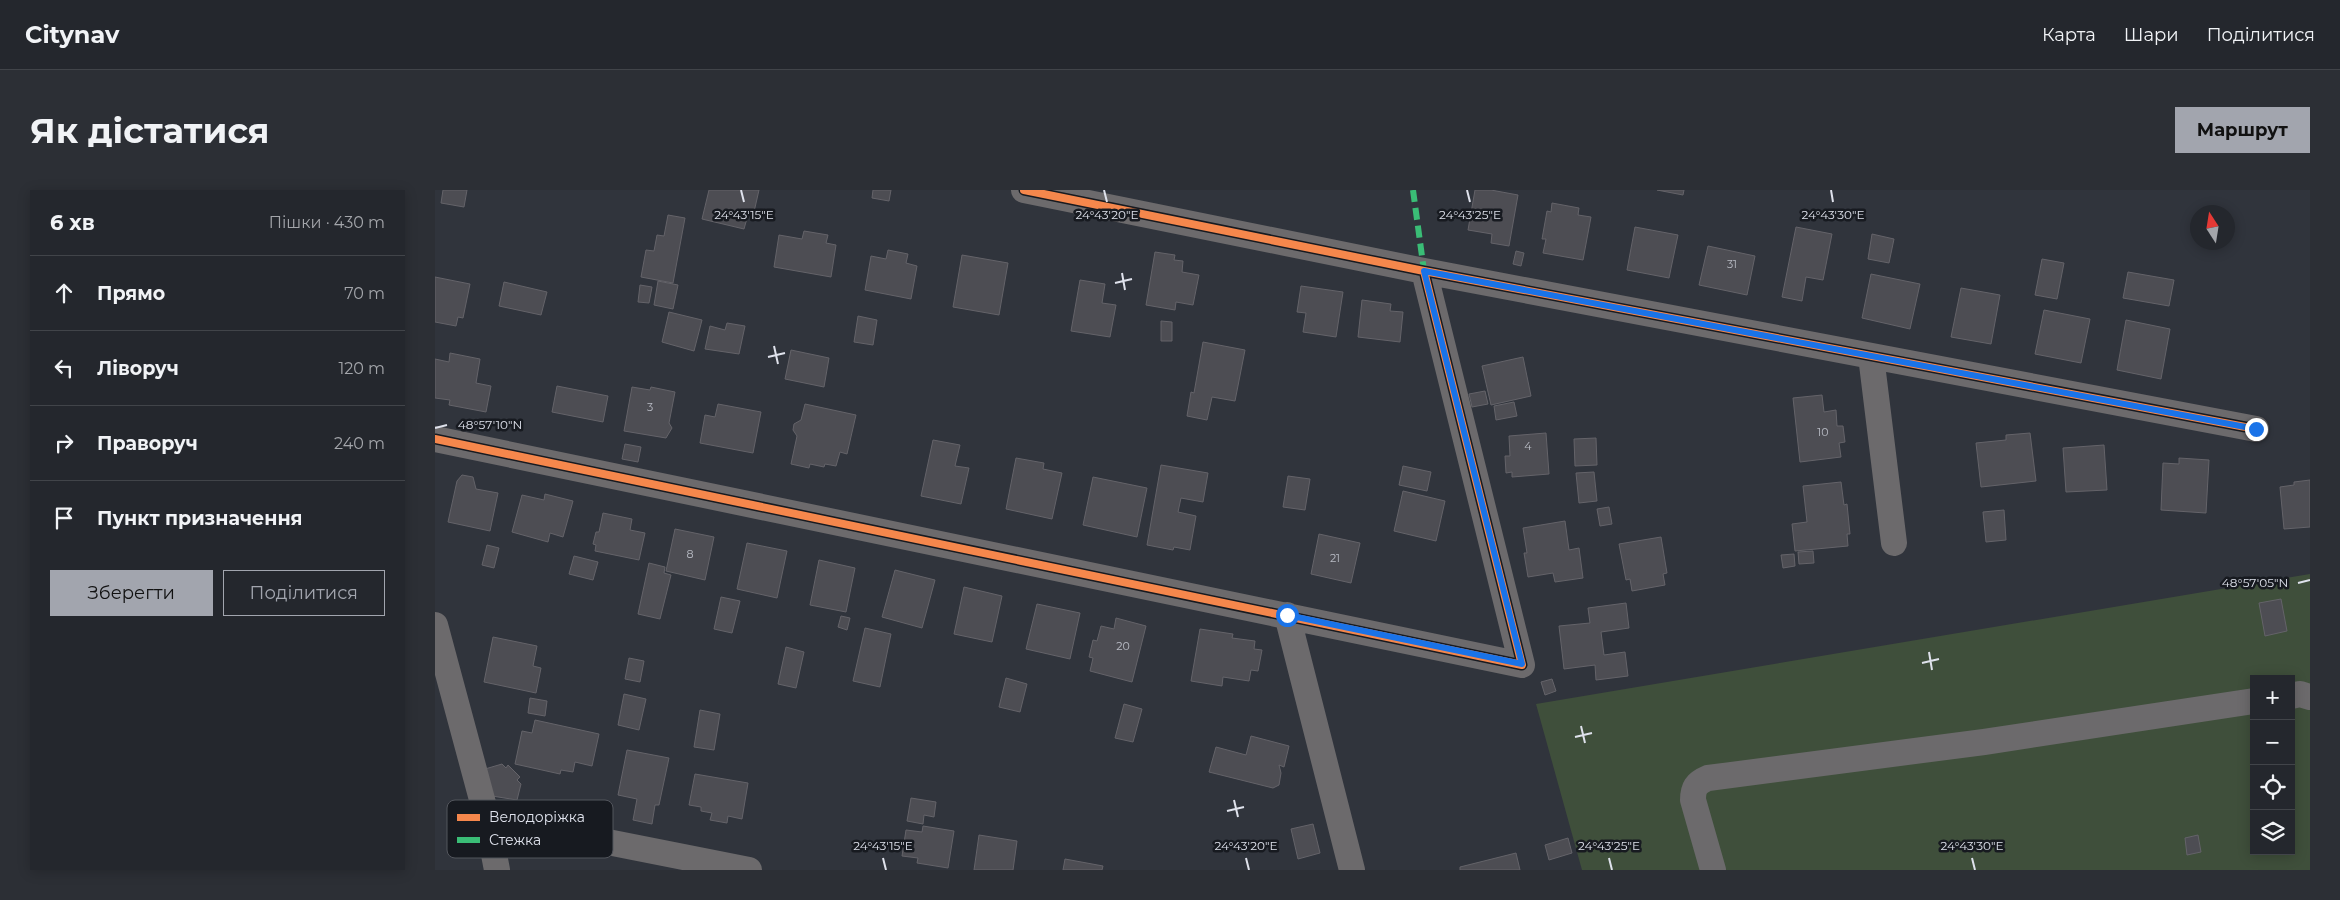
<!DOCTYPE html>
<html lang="uk">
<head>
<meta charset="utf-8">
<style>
  body { margin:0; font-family:Montserrat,sans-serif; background:#2c2f35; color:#f1f3f6 }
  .controls { position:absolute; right:15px; bottom:15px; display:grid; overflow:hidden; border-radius:0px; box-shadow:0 2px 12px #0003 }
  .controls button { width:45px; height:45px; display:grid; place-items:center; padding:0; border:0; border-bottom:1px solid #414449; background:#24272d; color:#f1f3f6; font:25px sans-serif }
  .compass { position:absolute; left:1755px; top:15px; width:45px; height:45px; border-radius:50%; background:#24272d; box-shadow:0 2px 12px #0003; rotate:348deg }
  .stop { position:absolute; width:15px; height:15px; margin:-11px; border:4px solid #1a73e8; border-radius:50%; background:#fff }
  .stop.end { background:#1a73e8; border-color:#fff; box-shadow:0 1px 5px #0008 }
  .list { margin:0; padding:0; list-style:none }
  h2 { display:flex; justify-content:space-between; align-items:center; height:65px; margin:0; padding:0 20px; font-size:21px }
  h2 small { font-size:16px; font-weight:400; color:#a3a5aa }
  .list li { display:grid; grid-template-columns:32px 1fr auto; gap:15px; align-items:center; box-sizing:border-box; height:75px; padding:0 20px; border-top:1px solid #414449 }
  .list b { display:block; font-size:19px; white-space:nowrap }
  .list em { font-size:16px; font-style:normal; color:#a3a5aa }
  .actions { display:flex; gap:10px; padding:15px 20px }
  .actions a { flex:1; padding:11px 0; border:1px solid #a2a5ae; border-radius:0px; text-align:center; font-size:18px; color:#a2a5ae }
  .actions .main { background:#a2a5ae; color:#111 }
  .icon { flex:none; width:28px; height:28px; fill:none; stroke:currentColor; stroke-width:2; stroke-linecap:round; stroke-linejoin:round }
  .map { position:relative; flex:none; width:1875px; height:680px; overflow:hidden; border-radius:0px }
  header { display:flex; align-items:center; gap:30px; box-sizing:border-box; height:70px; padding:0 25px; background:#24272d; border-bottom:1px solid #414449 }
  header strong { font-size:24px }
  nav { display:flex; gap:28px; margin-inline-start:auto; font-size:18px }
  .intro { display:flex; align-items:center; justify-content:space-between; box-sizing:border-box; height:120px; padding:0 30px }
  h1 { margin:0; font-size:35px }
  .button { padding:12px 22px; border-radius:0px; background:#a2a5ae; color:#111; font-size:18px; font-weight:700 }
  main { display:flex; gap:30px; padding:0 30px }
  aside { flex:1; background:#24272d; border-radius:0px; box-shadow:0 2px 12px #0003 }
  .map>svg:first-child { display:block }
  .green { fill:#3f4f3b; fill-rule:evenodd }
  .building { fill:#4d4d53; stroke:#646369 }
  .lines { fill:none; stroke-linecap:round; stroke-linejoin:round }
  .street { stroke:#6c6a6c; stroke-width:26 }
  .quiet { stroke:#3abd76; stroke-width:6; stroke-dasharray:12 6; stroke-linecap:butt }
  .cycleway-casing { stroke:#171a20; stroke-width:11 }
  .cycleway { stroke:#f5874c; stroke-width:8 }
  .route { stroke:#1a73e8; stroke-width:6 }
  .ticks { fill:none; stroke:#dfe2ec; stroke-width:2 }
  .labels { text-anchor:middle; stroke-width:5; stroke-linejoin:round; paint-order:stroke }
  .number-label { font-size:11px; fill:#babdc6 }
  .key { fill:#171a20; stroke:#53565d; stroke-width:1 }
  .key-label { font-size:14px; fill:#dfe2ec }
  .ticks-label { font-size:12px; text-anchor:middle; fill:#dfe2ec; stroke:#171a20; stroke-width:5; stroke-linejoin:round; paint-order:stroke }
</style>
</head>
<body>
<header>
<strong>Citynav</strong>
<nav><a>Карта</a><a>Шари</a><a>Поділитися</a></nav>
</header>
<div class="intro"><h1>Як дістатися</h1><a class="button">Маршрут</a></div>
<main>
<aside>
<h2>6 хв<small>Пішки · 430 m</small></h2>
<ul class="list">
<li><svg class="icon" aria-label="ahead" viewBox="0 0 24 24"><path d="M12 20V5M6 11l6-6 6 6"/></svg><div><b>Прямо</b></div><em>70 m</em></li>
<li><svg class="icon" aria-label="left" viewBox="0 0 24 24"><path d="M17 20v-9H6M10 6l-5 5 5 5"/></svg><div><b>Ліворуч</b></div><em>120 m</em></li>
<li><svg class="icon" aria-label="right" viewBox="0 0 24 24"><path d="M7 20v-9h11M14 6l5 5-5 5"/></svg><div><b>Праворуч</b></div><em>240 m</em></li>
<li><svg class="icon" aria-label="arrive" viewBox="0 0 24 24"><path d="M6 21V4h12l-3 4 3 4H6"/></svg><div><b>Пункт призначення</b></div></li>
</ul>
<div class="actions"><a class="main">Зберегти</a><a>Поділитися</a></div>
</aside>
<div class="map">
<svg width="1875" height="680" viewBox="0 0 1875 680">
  <rect width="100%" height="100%" fill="#30343c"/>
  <!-- green -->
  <path class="green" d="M 1875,384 L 1875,680 L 1147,680 L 1101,514 ZM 1819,489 L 1856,489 L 1856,661 L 1819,661 Z"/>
  <!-- building -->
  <path class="building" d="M 8,0 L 32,0 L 29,17 L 6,13 Z
    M 274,0 L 324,0 L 319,22 L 314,21 L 309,39 L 267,29 Z
    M 438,0 L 456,0 L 454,11 L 437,8 Z
    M 1040,0 L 1056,0 L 1083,5 L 1074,56 L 1056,53 L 1057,44 L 1033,40 Z
    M 1222,0 L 1249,0 L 1248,5 Z
    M 1117,13 L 1144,18 L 1143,25 L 1156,27 L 1148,70 L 1108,63 L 1111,49 L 1107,49 L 1112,21 L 1116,22 Z
    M 233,25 L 250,28 L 238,93 L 206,87 L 211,60 L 219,61 L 222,45 L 229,46 Z
    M 1200,37 L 1243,45 L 1234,88 L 1192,80 Z
    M 1361,37 L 1397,44 L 1388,90 L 1371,87 L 1367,111 L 1347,107 Z
    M 369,41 L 393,45 L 391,53 L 401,55 L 396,87 L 339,77 L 344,45 L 367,49 Z
    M 1437,44 L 1459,49 L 1454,73 L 1433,69 Z
    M 1273,56 L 1320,66 L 1312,105 L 1264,95 Z
    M 453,60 L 473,64 L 471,73 L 482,76 L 476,109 L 430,100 L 436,66 L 451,69 Z
    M 1081,61 L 1089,63 L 1086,76 L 1078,74 Z
    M 720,62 L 740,65 L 739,70 L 748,71 L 747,82 L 764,85 L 758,115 L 741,112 L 740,120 L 711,115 Z
    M 527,65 L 573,73 L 564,125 L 518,117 Z
    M 1607,69 L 1629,73 L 1622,109 L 1600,105 Z
    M 1693,82 L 1739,90 L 1734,116 L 1688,108 Z
    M 1436,84 L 1485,94 L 1475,139 L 1427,128 Z
    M 0,87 L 35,94 L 28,128 L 23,127 L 21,136 L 0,132 Z
    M 645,90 L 670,94 L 667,113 L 681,115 L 675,147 L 636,141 Z
    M 223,91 L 243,95 L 238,119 L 219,115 Z
    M 69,92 L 112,102 L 106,125 L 64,116 Z
    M 205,95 L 217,97 L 214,113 L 203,112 Z
    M 866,96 L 908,102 L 901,147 L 868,142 L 871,123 L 862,122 Z
    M 1526,98 L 1565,105 L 1556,154 L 1516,147 Z
    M 927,110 L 956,114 L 955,121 L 968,122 L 965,152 L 923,147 Z
    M 1609,120 L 1655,129 L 1646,173 L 1600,164 Z
    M 234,122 L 267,130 L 259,161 L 227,152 Z
    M 423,126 L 442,130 L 438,155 L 419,152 Z
    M 1691,130 L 1735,139 L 1726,189 L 1682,180 Z
    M 726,131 L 737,132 L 737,151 L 726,151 Z
    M 292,133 L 310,136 L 304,164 L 270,159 L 275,136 L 290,140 Z
    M 768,152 L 810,160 L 800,211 L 777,207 L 772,230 L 752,226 L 756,202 L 759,203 Z
    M 356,160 L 394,168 L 389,197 L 350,189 Z
    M 15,163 L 45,169 L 41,193 L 56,196 L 51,222 L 14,215 L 15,210 L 0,208 L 0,169 L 14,172 Z
    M 1088,167 L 1096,206 L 1056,215 L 1047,176 Z
    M 122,196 L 173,206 L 168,232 L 117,222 Z
    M 197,197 L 215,200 L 216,197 L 240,202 L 234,233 L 237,238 L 231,248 L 189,241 Z
    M 1050,201 L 1053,214 L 1037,217 L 1034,204 Z
    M 1387,205 L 1389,222 L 1401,220 L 1402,236 L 1408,236 L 1410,252 L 1404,253 L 1406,267 L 1365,272 L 1358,208 Z
    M 1079,212 L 1082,226 L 1061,230 L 1059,216 Z
    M 283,214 L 326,222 L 318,263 L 265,253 L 270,225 L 280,227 Z
    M 370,214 L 421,225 L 412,264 L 405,262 L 401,276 L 390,274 L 389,277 L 375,274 L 374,278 L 356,274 L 362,246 L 358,240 L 359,234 L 366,230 Z
    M 1111,243 L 1114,284 L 1077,287 L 1077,282 L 1071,283 L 1070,266 L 1075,266 L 1074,246 Z
    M 1595,243 L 1601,291 L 1546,297 L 1541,253 L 1571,250 L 1571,245 Z
    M 1161,248 L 1162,275 L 1140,276 L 1139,249 Z
    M 498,250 L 525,255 L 520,276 L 534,278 L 526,314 L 486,306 Z
    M 190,254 L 206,257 L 203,272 L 187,269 Z
    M 1669,255 L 1672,300 L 1631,302 L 1628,258 Z
    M 581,268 L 609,273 L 608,279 L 627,283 L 617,329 L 571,319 Z
    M 1744,268 L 1774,270 L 1771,323 L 1726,320 L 1728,273 L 1744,274 Z
    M 726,275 L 773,283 L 768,312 L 746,308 L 743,322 L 761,326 L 755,360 L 739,357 L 738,360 L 712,355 Z
    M 968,276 L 996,282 L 992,301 L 964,295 Z
    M 1159,282 L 1162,311 L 1144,313 L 1141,283 Z
    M 27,285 L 38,287 L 41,299 L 63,303 L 55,341 L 13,332 L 22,291 Z
    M 853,286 L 875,289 L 870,320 L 848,317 Z
    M 658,287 L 712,298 L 702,347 L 648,335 Z
    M 1875,290 L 1875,337 L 1849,339 L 1845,297 L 1859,295 L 1859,292 Z
    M 1406,292 L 1409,315 L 1412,314 L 1415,344 L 1412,344 L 1413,356 L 1360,361 L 1357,334 L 1372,332 L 1368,296 Z
    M 968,301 L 1010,311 L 1001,351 L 959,341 Z
    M 110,304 L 138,311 L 128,347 L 115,343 L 113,352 L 77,342 L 87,305 L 109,310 Z
    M 1174,317 L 1177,334 L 1165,336 L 1162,319 Z
    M 1569,320 L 1571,350 L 1551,352 L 1548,322 Z
    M 168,323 L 197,329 L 195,340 L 210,343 L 204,370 L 160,361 L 161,355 L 158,354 L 161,342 L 164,342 Z
    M 1130,331 L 1134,360 L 1144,358 L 1148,388 L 1120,392 L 1118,383 L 1093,387 L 1089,363 L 1092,363 L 1088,338 Z
    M 240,339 L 279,347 L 270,390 L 231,381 Z
    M 884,344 L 925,353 L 916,393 L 876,384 Z
    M 1226,347 L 1232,383 L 1228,384 L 1230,395 L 1197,401 L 1195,389 L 1191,390 L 1184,354 Z
    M 312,353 L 352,361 L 342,408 L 302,399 Z
    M 52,355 L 64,358 L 59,378 L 47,375 Z
    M 1378,361 L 1379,373 L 1364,374 L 1363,362 Z
    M 1359,364 L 1360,376 L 1348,378 L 1346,365 Z
    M 139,366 L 163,372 L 158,390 L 134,384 Z
    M 384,370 L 420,378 L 411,422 L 375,415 Z
    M 214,373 L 230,377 L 229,383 L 236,385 L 225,429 L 203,424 Z
    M 460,380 L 500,390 L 487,438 L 447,427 Z
    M 529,397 L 567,406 L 557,452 L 519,444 Z
    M 286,407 L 305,411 L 297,443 L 279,439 Z
    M 1846,409 L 1852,441 L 1830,446 L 1824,413 Z
    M 1191,413 L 1194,438 L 1166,442 L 1169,465 L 1190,462 L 1193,486 L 1161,490 L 1160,475 L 1129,479 L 1124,436 L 1155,433 L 1153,418 Z
    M 602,414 L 645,423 L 635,469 L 591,459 Z
    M 406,426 L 415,428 L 412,440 L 403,437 Z
    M 681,428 L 711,436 L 697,492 L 655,481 L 658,468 L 654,467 L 658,450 L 662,451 L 666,436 L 679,439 Z
    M 430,438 L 456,444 L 445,497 L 418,491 Z
    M 765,439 L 798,444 L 797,448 L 820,451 L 819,459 L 827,460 L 823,481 L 816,480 L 814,491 L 788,487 L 787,496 L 756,491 Z
    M 58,447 L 102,456 L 98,476 L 106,478 L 101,503 L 49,492 Z
    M 351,457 L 369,462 L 361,498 L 343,494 Z
    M 194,468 L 209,471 L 205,492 L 190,489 Z
    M 571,488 L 592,494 L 585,522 L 564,517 Z
    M 1117,489 L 1121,501 L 1110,505 L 1106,492 Z
    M 189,504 L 211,509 L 204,540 L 183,535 Z
    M 95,508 L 112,511 L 110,526 L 93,523 Z
    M 689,514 L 707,519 L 698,552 L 680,548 Z
    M 265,520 L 285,524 L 279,560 L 259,557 Z
    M 100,530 L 164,544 L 157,576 L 140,572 L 138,582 L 126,580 L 125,584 L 80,574 L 87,541 L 97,543 Z
    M 816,546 L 854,556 L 849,577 L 844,575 L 846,583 L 844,595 L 838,598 L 774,582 L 781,557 L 811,565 Z
    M 192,560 L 234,568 L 224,615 L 220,615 L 217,634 L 198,630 L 202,609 L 183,605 Z
    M 67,574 L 71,578 L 73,575 L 85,587 L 82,590 L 86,594 L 82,610 L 57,606 L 50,579 Z
    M 260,584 L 313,593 L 307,629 L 293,626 L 292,633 L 275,630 L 277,623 L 266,621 L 266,617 L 254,615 Z
    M 476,608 L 501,612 L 499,627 L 489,625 L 488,634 L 472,631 Z
    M 878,634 L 885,663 L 863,669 L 856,639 Z
    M 488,636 L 519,641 L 513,678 L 482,673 L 483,668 L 467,666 L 471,640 L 487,642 Z
    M 544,645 L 582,651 L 578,680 L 539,680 Z
    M 1763,645 L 1766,662 L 1752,665 L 1750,648 Z
    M 1133,648 L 1137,663 L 1114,670 L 1110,655 Z
    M 1081,663 L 1085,680 L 1025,680 L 1025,677 Z
    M 630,669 L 668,676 L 667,680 L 628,680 Z"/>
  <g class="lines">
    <!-- street -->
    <path class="street" d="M 589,0 L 989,81 L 1821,239
      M 1436,166 L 1459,353
      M 0,249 L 1087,475 L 989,81
      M 852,425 L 917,680
      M 0,435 L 52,628 L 62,680
      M 1856,506 L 1865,504 L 1875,507
      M 52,628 L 314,680
      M 1278,680 L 1258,610 C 1258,598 1261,593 1273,588 L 1549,552 L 1819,511"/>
    <!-- quiet -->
    <path class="quiet" d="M 978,0 L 989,81"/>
    <defs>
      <path id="cycleway" d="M 589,0 L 989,81 L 1821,239
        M 0,249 L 1087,475 L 989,81"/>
    </defs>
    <!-- cycleway casing -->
    <use href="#cycleway" class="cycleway-casing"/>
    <!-- cycleway -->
    <use href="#cycleway" class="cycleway"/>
  </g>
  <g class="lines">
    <!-- route -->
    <path class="route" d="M 852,425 L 1087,474 L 989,81 L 1821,239"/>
  </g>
  <!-- ticks -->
  <path class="ticks" d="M 306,0 L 309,12M 669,0 L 672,12M 1032,0 L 1035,12M 1396,0 L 1398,12M 687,83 L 690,100M 680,93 L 697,89M 339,156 L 343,174M 333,167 L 350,163M 0,238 L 12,235M 1863,393 L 1875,390M 1494,462 L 1497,480M 1487,473 L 1504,469M 1146,536 L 1150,553M 1140,547 L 1157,543M 799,610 L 803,627M 792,621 L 809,617M 448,668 L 451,680M 811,668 L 814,680M 1174,668 L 1177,680M 1537,668 L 1540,680"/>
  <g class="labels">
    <!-- number labels -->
    <g class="number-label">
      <text x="1297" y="78">31</text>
      <text x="215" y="221">3</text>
      <text x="1388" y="246">10</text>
      <text x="1093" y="260">4</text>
      <text x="255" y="368">8</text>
      <text x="900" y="372">21</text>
      <text x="688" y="460">20</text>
    </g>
  </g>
  <!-- legend -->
  <rect x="12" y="610" width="166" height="58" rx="8" class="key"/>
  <rect x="22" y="624" width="23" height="7" fill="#f5874c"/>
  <rect x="22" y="647" width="23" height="6" fill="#3abd76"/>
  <g class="key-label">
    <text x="54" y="632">Велодоріжка</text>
    <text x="54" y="655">Стежка</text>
  </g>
  <g class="ticks-label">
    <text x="309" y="29">24°43'15"E</text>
    <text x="672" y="29">24°43'20"E</text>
    <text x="1035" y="29">24°43'25"E</text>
    <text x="1398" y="29">24°43'30"E</text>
    <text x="55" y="239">48°57'10"N</text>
    <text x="1820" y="397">48°57'05"N</text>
    <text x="448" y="660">24°43'15"E</text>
    <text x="811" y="660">24°43'20"E</text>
    <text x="1174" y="660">24°43'25"E</text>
    <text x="1537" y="660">24°43'30"E</text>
  </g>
</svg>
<div class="controls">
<button>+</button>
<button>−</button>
<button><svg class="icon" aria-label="locate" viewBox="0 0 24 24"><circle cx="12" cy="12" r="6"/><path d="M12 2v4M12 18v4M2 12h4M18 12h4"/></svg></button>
<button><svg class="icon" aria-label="layers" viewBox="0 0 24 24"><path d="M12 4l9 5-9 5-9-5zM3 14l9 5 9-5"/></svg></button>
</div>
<svg class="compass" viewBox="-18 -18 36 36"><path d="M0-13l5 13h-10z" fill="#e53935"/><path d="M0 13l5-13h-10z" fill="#a3a5aa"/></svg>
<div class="stop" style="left:852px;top:425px"></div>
<div class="stop end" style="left:1821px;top:239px"></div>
</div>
</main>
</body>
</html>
